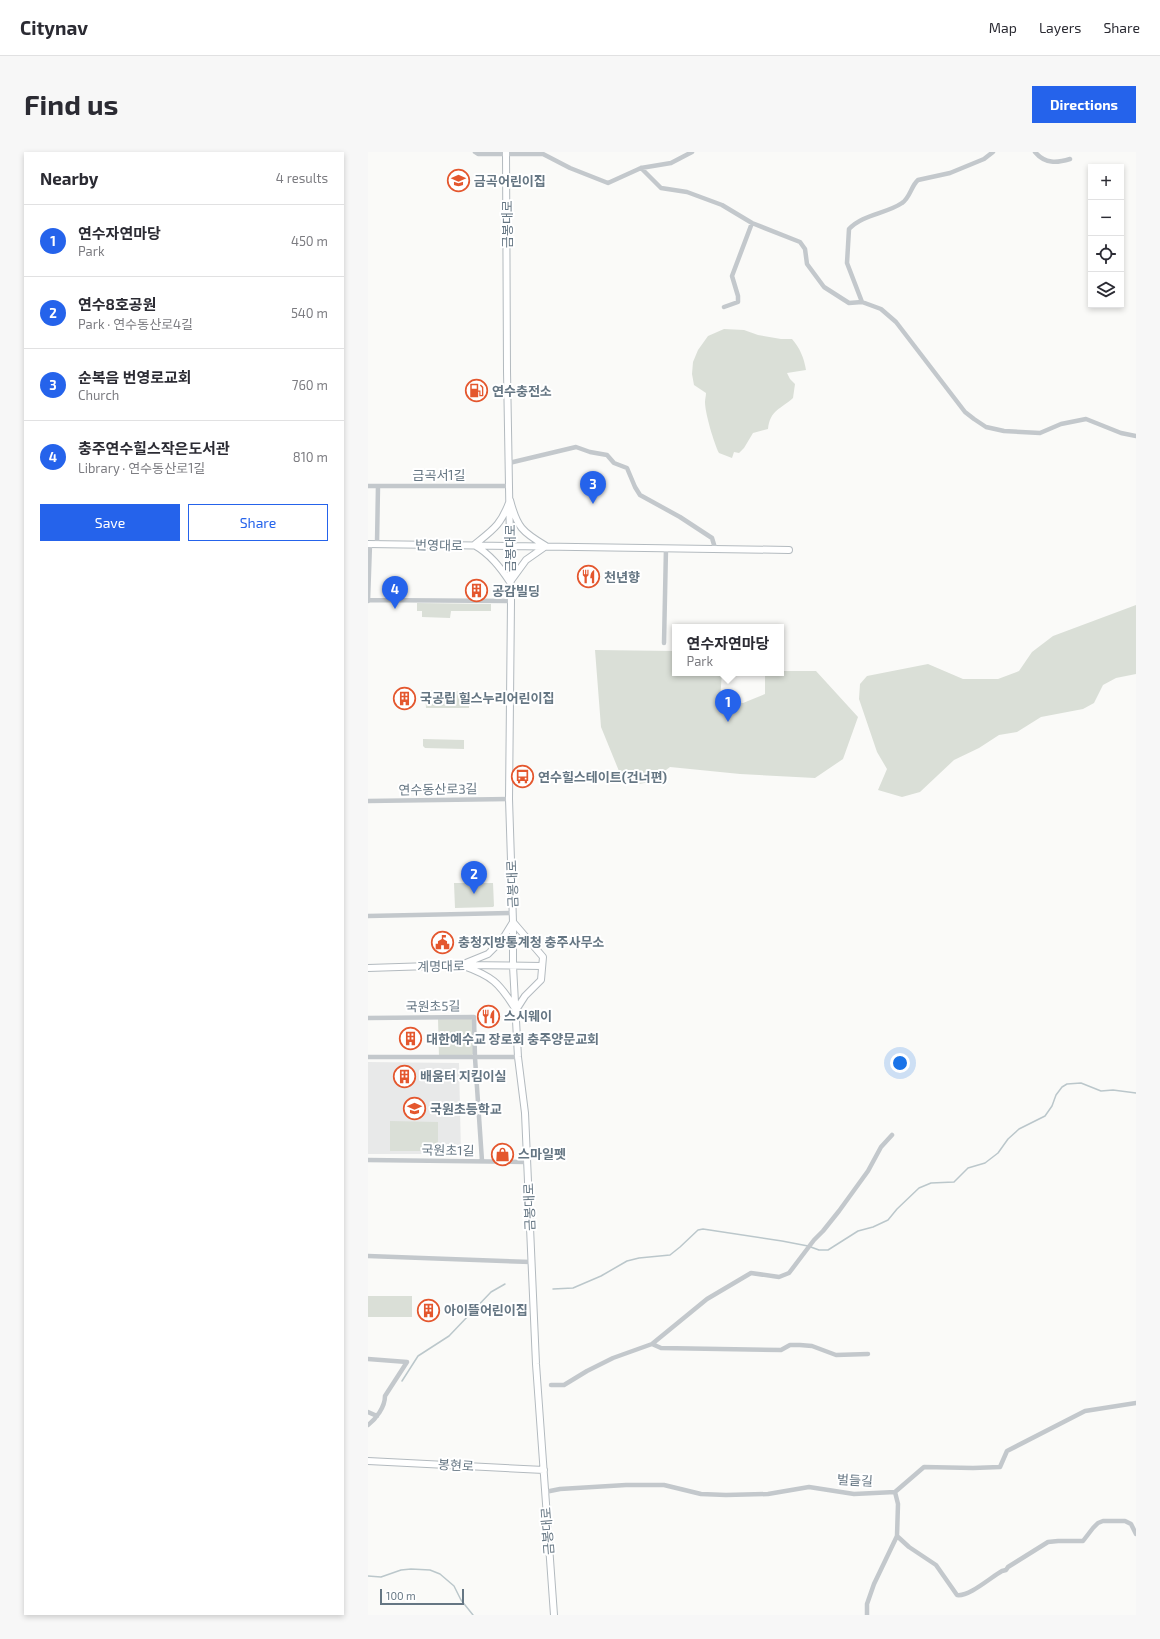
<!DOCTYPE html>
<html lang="en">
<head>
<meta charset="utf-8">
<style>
  body { margin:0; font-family:"Exo 2","Noto Sans KR",sans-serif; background:#f7f7f7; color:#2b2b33 }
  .controls { position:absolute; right:12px; top:12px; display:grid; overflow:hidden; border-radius:0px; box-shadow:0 2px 6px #0003 }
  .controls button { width:36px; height:36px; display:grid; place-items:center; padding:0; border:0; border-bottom:1px solid #e1e1e2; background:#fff; color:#2b2b33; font:20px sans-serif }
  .scale { position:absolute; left:12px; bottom:10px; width:84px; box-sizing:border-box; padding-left:4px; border:2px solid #657683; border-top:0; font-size:11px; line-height:14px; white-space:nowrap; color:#657683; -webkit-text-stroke:3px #fff; paint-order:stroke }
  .you { position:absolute; left:532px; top:911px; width:14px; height:14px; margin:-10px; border:3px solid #fff; border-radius:50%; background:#1a73e8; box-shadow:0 0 0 6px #1a73e833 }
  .badge { display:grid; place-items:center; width:26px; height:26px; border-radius:50%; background:#2563eb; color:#fff; font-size:13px; font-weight:700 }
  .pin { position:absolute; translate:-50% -33px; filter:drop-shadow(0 1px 2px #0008) }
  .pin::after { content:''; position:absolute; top:21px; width:14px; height:12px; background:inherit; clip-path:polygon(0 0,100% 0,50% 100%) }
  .popup { position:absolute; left:304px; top:472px; width:112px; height:52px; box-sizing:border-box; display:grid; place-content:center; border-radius:0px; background:#fff; filter:drop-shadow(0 1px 3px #0005); font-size:13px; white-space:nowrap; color:#7c7c81 }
  .popup b { font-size:15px; color:#2b2b33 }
  .popup::after { content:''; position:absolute; left:50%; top:100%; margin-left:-8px; border:8px solid transparent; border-top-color:#fff }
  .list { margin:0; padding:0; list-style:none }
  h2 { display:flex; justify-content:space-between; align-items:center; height:52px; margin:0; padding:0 16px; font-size:17px }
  h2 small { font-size:13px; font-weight:400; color:#7c7c81 }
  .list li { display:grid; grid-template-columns:26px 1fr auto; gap:12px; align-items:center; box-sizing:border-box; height:72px; padding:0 16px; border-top:1px solid #e1e1e2 }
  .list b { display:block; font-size:15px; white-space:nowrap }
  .list p { margin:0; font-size:13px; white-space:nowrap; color:#7c7c81 }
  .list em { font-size:13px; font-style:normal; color:#7c7c81 }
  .actions { display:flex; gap:8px; padding:12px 16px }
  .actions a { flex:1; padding:9px 0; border:1px solid #2563eb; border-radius:0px; text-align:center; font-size:14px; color:#2563eb }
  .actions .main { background:#2563eb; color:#fff }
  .icon { flex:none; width:22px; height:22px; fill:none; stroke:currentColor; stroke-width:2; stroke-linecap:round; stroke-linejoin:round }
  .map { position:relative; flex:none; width:768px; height:1463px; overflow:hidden; border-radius:0px }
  header { display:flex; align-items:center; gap:24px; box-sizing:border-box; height:56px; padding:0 20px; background:#fff; border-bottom:1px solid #e1e1e2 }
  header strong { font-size:19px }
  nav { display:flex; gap:22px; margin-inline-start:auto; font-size:14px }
  .intro { display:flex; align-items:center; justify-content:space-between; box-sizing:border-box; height:96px; padding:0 24px }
  h1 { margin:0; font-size:28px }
  .button { padding:10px 18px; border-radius:0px; background:#2563eb; color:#fff; font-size:14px; font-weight:700 }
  main { display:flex; gap:24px; padding:0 24px }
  aside { flex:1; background:#fff; border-radius:0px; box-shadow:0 2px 6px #0003 }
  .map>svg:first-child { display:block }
  .built { fill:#e8e9e9 }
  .green { fill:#dadfd7 }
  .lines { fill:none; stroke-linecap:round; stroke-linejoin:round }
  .stream { stroke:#bbc7cb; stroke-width:1.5 }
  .secondary-casing { stroke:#b3babf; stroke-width:8 }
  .street { stroke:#c3c8cc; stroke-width:4.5 }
  .secondary { stroke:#fff; stroke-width:6 }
  .labels { text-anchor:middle; stroke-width:4; stroke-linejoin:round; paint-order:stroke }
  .poi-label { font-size:13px; font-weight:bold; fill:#657683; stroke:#fff; text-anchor:start }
  .street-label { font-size:13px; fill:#657683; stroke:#fff }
</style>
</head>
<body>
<header>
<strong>Citynav</strong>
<nav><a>Map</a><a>Layers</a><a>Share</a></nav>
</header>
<div class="intro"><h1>Find us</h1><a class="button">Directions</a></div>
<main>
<aside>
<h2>Nearby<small>4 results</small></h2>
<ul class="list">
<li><span class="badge">1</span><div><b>연수자연마당</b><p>Park</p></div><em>450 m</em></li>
<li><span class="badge">2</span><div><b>연수8호공원</b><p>Park · 연수동산로4길</p></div><em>540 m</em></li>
<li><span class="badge">3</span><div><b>순복음 번영로교회</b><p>Church</p></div><em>760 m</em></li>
<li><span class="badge">4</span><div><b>충주연수힐스작은도서관</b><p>Library · 연수동산로1길</p></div><em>810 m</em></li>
</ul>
<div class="actions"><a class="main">Save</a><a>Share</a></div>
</aside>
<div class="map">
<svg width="768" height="1463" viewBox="0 0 768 1463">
  <rect width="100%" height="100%" fill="#fafaf8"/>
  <!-- built -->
  <path class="built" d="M 0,910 L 91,911 L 93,1002 L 0,1002 Z"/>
  <!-- green -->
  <path class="green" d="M 356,177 L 376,178 L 390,183 L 413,187 L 424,187 C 432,196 436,206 438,218 L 419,221 L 422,227 L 427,232 L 425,246 C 413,257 402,258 400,277 L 385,281 L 376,296 L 371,301 L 366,300 L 364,306 L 351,301 C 346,291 337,261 337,250 C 337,247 338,244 338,241 L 326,233 L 324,222 L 325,210 L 330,198 L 340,184 Z
    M 49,451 L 123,452 L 123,459 L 83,459 L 82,466 L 54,465 L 54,459 L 49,459 Z
    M 768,453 L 768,522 L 748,526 L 735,533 L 726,551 L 715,557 L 673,565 L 649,580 L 631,583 L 611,596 L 586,608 L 552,640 L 534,645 L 510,638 L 519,617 L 509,600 L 491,547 L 492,532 L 499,524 L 560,512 L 595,527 L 630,527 L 651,519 L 664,500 L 685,484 Z
    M 227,498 L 307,499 L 307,521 L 354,521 L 352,547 L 375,551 L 397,542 L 397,521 L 413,521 L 413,519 L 448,519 L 490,565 L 475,607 L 447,626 L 372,622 L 302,615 L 282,630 L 265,633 L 253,624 L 233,575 Z
    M 57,538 L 102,540 L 101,556 L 58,556 Z
    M 55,587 L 96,588 L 96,597 L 57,596 L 55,594 Z
    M 86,731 L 125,731 L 126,754 L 125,755 L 87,756 Z
    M 70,867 L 103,867 L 105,868 L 105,902 L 102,905 L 71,905 Z
    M 22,969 L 70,970 L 70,999 L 22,999 Z
    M 0,1144 L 44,1144 L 44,1165 L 0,1165 Z"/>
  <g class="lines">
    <!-- stream -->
    <path class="stream" d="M 185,1137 L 205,1136 L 233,1124 L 259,1109 L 271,1106 L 302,1103 L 312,1095 L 330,1078 L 335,1077 L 414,1089 L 440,1094 L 451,1098 L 460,1098 L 490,1079 L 505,1075 L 520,1068 L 529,1057 L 551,1036 L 563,1031 L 586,1030 L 600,1016 L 617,1011 L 630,1001 L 640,987 L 651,977 L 677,964 L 684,954 L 688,943 L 694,935 L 699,932 L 713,931 L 733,939 L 745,938 L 768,941
      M 34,1229 L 50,1204 L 81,1184 L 123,1140 L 137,1132
      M 0,1424 L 13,1425 L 33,1418 L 43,1417 L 62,1418 L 72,1422 L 86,1434 L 93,1448 L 105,1463"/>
    <defs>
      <path id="secondary" d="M 138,0 L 139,219 L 143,449 L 141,647 L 145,770 L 145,814 L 150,905 L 157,961 L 168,1212 L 186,1463
        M 142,348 C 149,375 154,380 178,394 L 158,408 L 142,430 C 132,415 122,402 106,393 C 126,377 133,373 142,348 Z
        M 0,392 L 421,398
        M 145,770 L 175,805 L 173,828 L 157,844 L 148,858 C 131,830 124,824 93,813 L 120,802 L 134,788 Z
        M 0,816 L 93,813 L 174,814
        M 0,1309 L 176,1318"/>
    </defs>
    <!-- secondary casing -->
    <use href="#secondary" class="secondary-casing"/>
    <!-- street -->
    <path class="street" d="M 107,0 L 110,2 L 175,2 L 202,16 L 240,31 L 273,16 L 303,11 L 324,0
      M 667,0 C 677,12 689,11 702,7
      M 273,16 L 293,36 L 319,40 L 354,53 L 384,71 L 432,90 L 437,97 L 439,112 L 456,135 L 481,151 L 494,150 L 513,157 L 528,170 L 597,260 L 606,267 L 618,275 L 636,279 L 672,281 L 693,272 L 718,267 L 753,281 L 768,284
      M 494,150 L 479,111 L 481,77 C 495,62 518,62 534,51 C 542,46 543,34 550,28 L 582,21 L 616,7 L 625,0
      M 356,155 L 370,150 L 370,144 L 364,124 L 384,71
      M 141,311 L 208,295 L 222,300 L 239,303 L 246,311 L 259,316 L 267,335 L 272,343 L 312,365 L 344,386 L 347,396
      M 0,334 L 141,334
      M 9,392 L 10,334
      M 0,448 L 143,449
      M 0,449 L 2,392
      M 296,491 L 298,396
      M 0,649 L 141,647
      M 0,764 L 145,761
      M 0,866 L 106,865 L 107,906 L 114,1009
      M 0,905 L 150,905
      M 0,1008 L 159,1010
      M 0,1104 L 163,1110
      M 284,1192 L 293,1196 L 413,1198 L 422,1193 L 432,1193 L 444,1194 L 468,1203 L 500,1202
      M 0,1207 L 39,1210 L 17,1244 C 17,1255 8,1267 0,1273
      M 183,1233 L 196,1233 L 219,1219 L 245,1206 L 284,1192 L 339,1147 L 383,1121 L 411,1125 L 421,1121 L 446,1088 L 455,1079 L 471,1059 L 500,1019 L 513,995 L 524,983
      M 0,1260 L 9,1264
      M 177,1340 L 192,1337 L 258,1333 L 296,1333 L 333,1342 L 358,1343 L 400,1342 L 441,1335 L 486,1342 L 527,1340 L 556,1315 L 605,1316 L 632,1315 L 639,1299 L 717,1259 L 768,1251
      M 529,1384 L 541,1395 L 568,1413 L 589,1443 C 601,1445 623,1425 634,1419 L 638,1418 L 640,1415 L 680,1390 L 690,1389 L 715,1389 L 725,1376 L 730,1371 L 735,1369 L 757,1369 L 763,1372 L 768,1382
      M 499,1463 L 499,1452 L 506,1432 L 529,1384 L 530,1352 L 527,1340"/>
    <!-- secondary -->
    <use href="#secondary" class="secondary"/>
  </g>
  <!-- icons -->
  <defs>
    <symbol id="school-ring" viewBox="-11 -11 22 22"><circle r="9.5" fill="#fff" stroke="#e4572e" stroke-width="1.5"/><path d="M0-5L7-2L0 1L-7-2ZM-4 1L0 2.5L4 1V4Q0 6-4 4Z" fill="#e4572e"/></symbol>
    <symbol id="fuel-ring" viewBox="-11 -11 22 22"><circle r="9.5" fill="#fff" stroke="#e4572e" stroke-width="1.5"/><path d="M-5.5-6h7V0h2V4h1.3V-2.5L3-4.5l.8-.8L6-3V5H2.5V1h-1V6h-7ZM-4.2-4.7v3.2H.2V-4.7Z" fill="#e4572e"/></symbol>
    <symbol id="restaurant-ring" viewBox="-11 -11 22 22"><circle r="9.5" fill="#fff" stroke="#e4572e" stroke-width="1.5"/><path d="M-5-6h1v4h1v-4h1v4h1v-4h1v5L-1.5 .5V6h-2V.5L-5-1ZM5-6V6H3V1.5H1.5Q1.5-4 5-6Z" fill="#e4572e"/></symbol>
    <symbol id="building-ring" viewBox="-11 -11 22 22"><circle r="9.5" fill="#fff" stroke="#e4572e" stroke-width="1.5"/><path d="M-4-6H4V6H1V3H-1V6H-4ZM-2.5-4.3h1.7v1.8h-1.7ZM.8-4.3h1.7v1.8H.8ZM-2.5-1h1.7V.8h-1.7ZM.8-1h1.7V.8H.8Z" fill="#e4572e"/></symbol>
    <symbol id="bus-ring" viewBox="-11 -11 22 22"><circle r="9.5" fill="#fff" stroke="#e4572e" stroke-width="1.5"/><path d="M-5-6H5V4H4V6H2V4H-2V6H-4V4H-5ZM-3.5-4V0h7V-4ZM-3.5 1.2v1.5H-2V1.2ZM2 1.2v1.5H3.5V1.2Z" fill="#e4572e"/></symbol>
    <symbol id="civic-ring" viewBox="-11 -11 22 22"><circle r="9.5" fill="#fff" stroke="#e4572e" stroke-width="1.5"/><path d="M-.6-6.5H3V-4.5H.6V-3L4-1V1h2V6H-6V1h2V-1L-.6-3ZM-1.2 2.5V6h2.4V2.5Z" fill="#e4572e"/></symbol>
    <symbol id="shop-ring" viewBox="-11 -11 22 22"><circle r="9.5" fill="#fff" stroke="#e4572e" stroke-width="1.5"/><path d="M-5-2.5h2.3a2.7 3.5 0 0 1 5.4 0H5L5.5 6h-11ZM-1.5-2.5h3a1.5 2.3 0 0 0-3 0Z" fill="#e4572e"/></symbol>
  </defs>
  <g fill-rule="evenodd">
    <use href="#school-ring" x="78" y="16" width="25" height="25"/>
    <use href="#fuel-ring" x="96" y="226" width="25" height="25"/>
    <use href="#restaurant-ring" x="208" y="412" width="25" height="25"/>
    <use href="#building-ring" x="96" y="426" width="25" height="25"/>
    <use href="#building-ring" x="24" y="534" width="25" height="25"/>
    <use href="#bus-ring" x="142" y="612" width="25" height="25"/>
    <use href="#civic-ring" x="62" y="778" width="25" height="25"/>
    <use href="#restaurant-ring" x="108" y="852" width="25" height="25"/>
    <use href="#building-ring" x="30" y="874" width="25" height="25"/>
    <use href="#building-ring" x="24" y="912" width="25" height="25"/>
    <use href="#school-ring" x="34" y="944" width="25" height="25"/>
    <use href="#shop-ring" x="122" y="990" width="25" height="25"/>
    <use href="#building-ring" x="48" y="1146" width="25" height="25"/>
  </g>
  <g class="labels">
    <!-- poi labels -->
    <g class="poi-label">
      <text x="106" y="34">금곡어린이집</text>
      <text x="124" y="244">연수충전소</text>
      <text x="236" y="430">천년향</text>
      <text x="124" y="444">공감빌딩</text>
      <text x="52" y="551">국공립 힐스누리어린이집</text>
      <text x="170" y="630">연수힐스테이트(건너편)</text>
      <text x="90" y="795">충청지방통계청 충주사무소</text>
      <text x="136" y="869">스시웨이</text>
      <text x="58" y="892">대한예수교 장로회 충주양문교회</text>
      <text x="52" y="929">배움터 지킴이실</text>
      <text x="62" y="962">국원초등학교</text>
      <text x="150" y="1007">스마일펫</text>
      <text x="76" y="1163">아이뜰어린이집</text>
    </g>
    <!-- street labels -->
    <g class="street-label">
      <text transform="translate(139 72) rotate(-90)" y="5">금봉대로</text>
      <text x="71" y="328">금곡서1길</text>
      <text transform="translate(71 393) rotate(1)" y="5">번영대로</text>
      <text transform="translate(142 396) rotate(-90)" y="5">금봉대로</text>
      <text transform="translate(70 637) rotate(-1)" y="5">연수동산로3길</text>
      <text transform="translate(144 732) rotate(-92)" y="5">금봉대로</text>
      <text transform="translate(73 814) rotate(-1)" y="5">계명대로</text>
      <text transform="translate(65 854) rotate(-1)" y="5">국원초5길</text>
      <text transform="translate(80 998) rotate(1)" y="5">국원초1길</text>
      <text transform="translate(161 1055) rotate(-92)" y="5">금봉대로</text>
      <text transform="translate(88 1313) rotate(3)" y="5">봉현로</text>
      <text transform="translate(487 1328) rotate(3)" y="5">벌들길</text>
      <text transform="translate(179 1379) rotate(-94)" y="5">금봉대로</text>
    </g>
  </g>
</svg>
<div class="controls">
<button>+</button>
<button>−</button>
<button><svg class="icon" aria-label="locate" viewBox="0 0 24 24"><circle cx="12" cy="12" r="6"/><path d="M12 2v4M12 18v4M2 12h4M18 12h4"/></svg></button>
<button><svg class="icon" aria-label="layers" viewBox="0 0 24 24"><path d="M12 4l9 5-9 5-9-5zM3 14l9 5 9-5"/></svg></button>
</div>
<div class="scale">100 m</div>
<div class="you"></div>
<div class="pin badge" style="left:360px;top:570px">1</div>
<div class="popup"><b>연수자연마당</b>Park</div>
<div class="pin badge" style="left:106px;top:742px">2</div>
<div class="pin badge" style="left:225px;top:352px">3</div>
<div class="pin badge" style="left:27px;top:457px">4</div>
</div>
</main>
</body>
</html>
